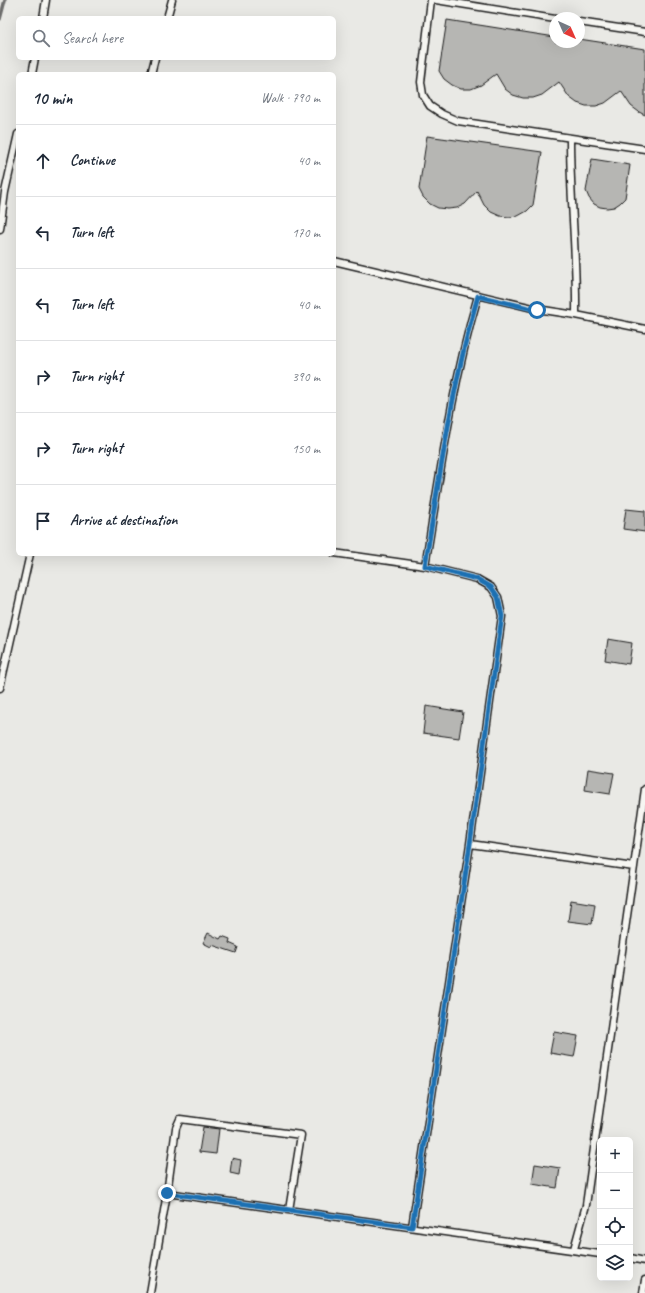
<!DOCTYPE html>
<html lang="en">
<head>
<meta charset="utf-8">
<style>
  body { margin:0; font-family:Caveat,sans-serif; background:#f2f2f3; color:#1f2937 }
  .controls { position:absolute; right:12px; bottom:12px; display:grid; overflow:hidden; border-radius:6px; box-shadow:0 4px 16px #0002 }
  .controls button { width:36px; height:36px; display:grid; place-items:center; padding:0; border:0; border-bottom:1px solid #e0e1e3; background:#fff; color:#1f2937; font:20px sans-serif }
  .compass { position:absolute; left:549px; top:12px; width:36px; height:36px; border-radius:50%; background:#fff; box-shadow:0 4px 16px #0002; rotate:135deg }
  .stop { position:absolute; width:12px; height:12px; margin:-9px; border:3px solid #1f6fb2; border-radius:50%; background:#fff }
  .stop.end { background:#1f6fb2; border-color:#fff; box-shadow:0 1px 4px #0008 }
  .list { margin:0; padding:0; list-style:none }
  h2 { display:flex; justify-content:space-between; align-items:center; height:52px; margin:0; padding:0 16px; font-size:17px }
  h2 small { font-size:13px; font-weight:400; color:#747a83 }
  .list li { display:grid; grid-template-columns:26px 1fr auto; gap:12px; align-items:center; box-sizing:border-box; height:72px; padding:0 16px; border-top:1px solid #e0e1e3 }
  .list b { display:block; font-size:15px; white-space:nowrap }
  .list em { font-size:13px; font-style:normal; color:#747a83 }
  .icon { flex:none; width:22px; height:22px; fill:none; stroke:currentColor; stroke-width:2; stroke-linecap:round; stroke-linejoin:round }
  .map { position:relative; flex:none; width:645px; height:1293px; overflow:hidden }
  .search { position:absolute; background:#fff; box-shadow:0 4px 16px #0002; left:16px; top:16px; width:320px; height:44px; display:flex; align-items:center; gap:10px; box-sizing:border-box; padding:0 14px; border-radius:6px; color:#747a83; font-size:15px }
  .panel { position:absolute; background:#fff; box-shadow:0 4px 16px #0002; left:16px; top:72px; width:320px; height:484px; border-radius:6px }
  .map>svg:first-child { display:block }
  .lines { fill:none; stroke-linecap:round; stroke-linejoin:round }
  .stream { stroke:#6d6d6c; stroke-width:3.5 }
  .building { fill:#b6b6b3; stroke:#1c1c1c }
  .service-casing { stroke:#1c1c1c; stroke-width:9 }
  .service { stroke:#f6f6f2; stroke-width:6 }
  .route { stroke:#1f6fb2; stroke-width:5 }
</style>
</head>
<body>
<div class="map">
<svg width="645" height="1293" viewBox="0 0 645 1293">
  <rect width="100%" height="100%" fill="#e9e9e5"/>
  <filter id="ink" filterUnits="userSpaceOnUse"><feTurbulence type="fractalNoise" baseFrequency=".025" numOctaves="2"/><feDisplacementMap in="SourceGraphic" scale="8" xChannelSelector="R" yChannelSelector="G"/><feConvolveMatrix kernelMatrix="1 2 1 2 8 2 1 2 1" color-interpolation-filters="sRGB"/></filter>
  <g filter="url(#ink)">
    <g class="lines">
      <!-- stream -->
      <path class="stream" d="M 0,19 L 5,0"/>
    </g>
    <!-- building -->
    <path class="building" d="M 447,20 L 555,37 L 555,42 L 579,42 L 579,39 L 645,49 L 645,115 L 639,112 L 631,106 L 621,91 L 605,103 L 596,106 L 586,106 L 577,103 L 569,97 L 559,82 L 542,95 L 533,98 L 523,98 L 513,95 L 505,89 L 496,74 L 481,85 L 471,89 L 461,89 L 452,85 L 444,79 L 439,71 Z
      M 427,136 L 542,152 L 533,205 L 527,211 L 518,216 L 509,217 L 500,216 L 491,212 L 484,205 L 477,191 L 465,204 L 457,208 L 448,209 L 438,208 L 430,204 L 423,197 L 419,189 Z
      M 592,159 L 630,165 L 625,198 L 620,203 L 614,207 L 607,208 L 600,207 L 594,204 L 589,198 L 586,191 Z
      M 626,509 L 645,511 L 645,532 L 623,529 Z
      M 608,639 L 632,643 L 629,664 L 605,660 Z
      M 426,706 L 463,712 L 459,738 L 423,733 Z
      M 588,769 L 614,773 L 610,794 L 585,790 Z
      M 571,900 L 595,904 L 592,924 L 568,921 Z
      M 208,933 L 220,939 L 222,936 L 230,939 L 229,943 L 238,947 L 236,953 L 212,945 L 211,947 L 203,943 Z
      M 554,1032 L 578,1036 L 574,1057 L 550,1053 Z
      M 203,1127 L 219,1129 L 216,1154 L 199,1152 Z
      M 232,1158 L 241,1160 L 239,1175 L 230,1173 Z
      M 535,1164 L 560,1168 L 557,1188 L 532,1184 Z"/>
    <g class="lines">
      <defs>
        <path id="service" d="M 431,0 L 421,82 L 423,95 L 430,106 L 442,114 L 458,121 L 645,149
          M 436,0 L 555,19
          M 43,18 L 46,0
          M 167,18 L 172,0
          M 579,22 L 645,32
          M 32,74 L 35,58
          M 151,74 L 155,58
          M 570,139 C 570,198 577,257 576,315
          M 0,229 L 5,192 L 18,134
          M 334,261 L 537,309 L 576,315 L 645,329
          M 334,553 L 425,566 C 440,475 452,384 478,296
          M 0,688 L 30,554
          M 470,844 L 634,867
          M 167,1193 L 176,1128 L 180,1119 L 301,1135 L 289,1210
          M 412,1227 L 470,844 L 502,616 L 498,597 L 491,587 L 477,579 L 425,566
          M 574,1249 L 586,1205 L 645,789
          M 630,1258 L 645,1261
          M 150,1293 L 167,1193 L 600,1254
          M 643,1293 L 645,1280"/>
      </defs>
      <!-- service casing -->
      <use href="#service" class="service-casing"/>
      <!-- service -->
      <use href="#service" class="service"/>
    </g>
  </g>
  <g class="lines" filter="url(#ink)">
    <!-- route -->
    <path class="route" d="M 167,1193 L 412,1227 L 470,844 L 502,616 L 498,597 L 491,587 L 477,579 L 425,566 C 440,475 452,384 478,296 L 537,310"/>
  </g>
</svg>
<div class="controls">
<button>+</button>
<button>−</button>
<button><svg class="icon" aria-label="locate" viewBox="0 0 24 24"><circle cx="12" cy="12" r="6"/><path d="M12 2v4M12 18v4M2 12h4M18 12h4"/></svg></button>
<button><svg class="icon" aria-label="layers" viewBox="0 0 24 24"><path d="M12 4l9 5-9 5-9-5zM3 14l9 5 9-5"/></svg></button>
</div>
<svg class="compass" viewBox="-18 -18 36 36"><path d="M0-13l5 13h-10z" fill="#e53935"/><path d="M0 13l5-13h-10z" fill="#747a83"/></svg>
<div class="stop" style="left:537px;top:310px"></div>
<div class="stop end" style="left:167px;top:1193px"></div>
<div class="search"><svg class="icon" aria-label="search" viewBox="0 0 24 24"><circle cx="10" cy="10" r="6"/><path d="M15 15l6 6"/></svg>Search here</div>
<section class="panel">
<h2>10 min<small>Walk · 790 m</small></h2>
<ul class="list">
<li><svg class="icon" aria-label="ahead" viewBox="0 0 24 24"><path d="M12 20V5M6 11l6-6 6 6"/></svg><div><b>Continue</b></div><em>40 m</em></li>
<li><svg class="icon" aria-label="left" viewBox="0 0 24 24"><path d="M17 20v-9H6M10 6l-5 5 5 5"/></svg><div><b>Turn left</b></div><em>170 m</em></li>
<li><svg class="icon" aria-label="left" viewBox="0 0 24 24"><path d="M17 20v-9H6M10 6l-5 5 5 5"/></svg><div><b>Turn left</b></div><em>40 m</em></li>
<li><svg class="icon" aria-label="right" viewBox="0 0 24 24"><path d="M7 20v-9h11M14 6l5 5-5 5"/></svg><div><b>Turn right</b></div><em>390 m</em></li>
<li><svg class="icon" aria-label="right" viewBox="0 0 24 24"><path d="M7 20v-9h11M14 6l5 5-5 5"/></svg><div><b>Turn right</b></div><em>150 m</em></li>
<li><svg class="icon" aria-label="arrive" viewBox="0 0 24 24"><path d="M6 21V4h12l-3 4 3 4H6"/></svg><div><b>Arrive at destination</b></div></li>
</ul>
</section>
</div>
</body>
</html>
